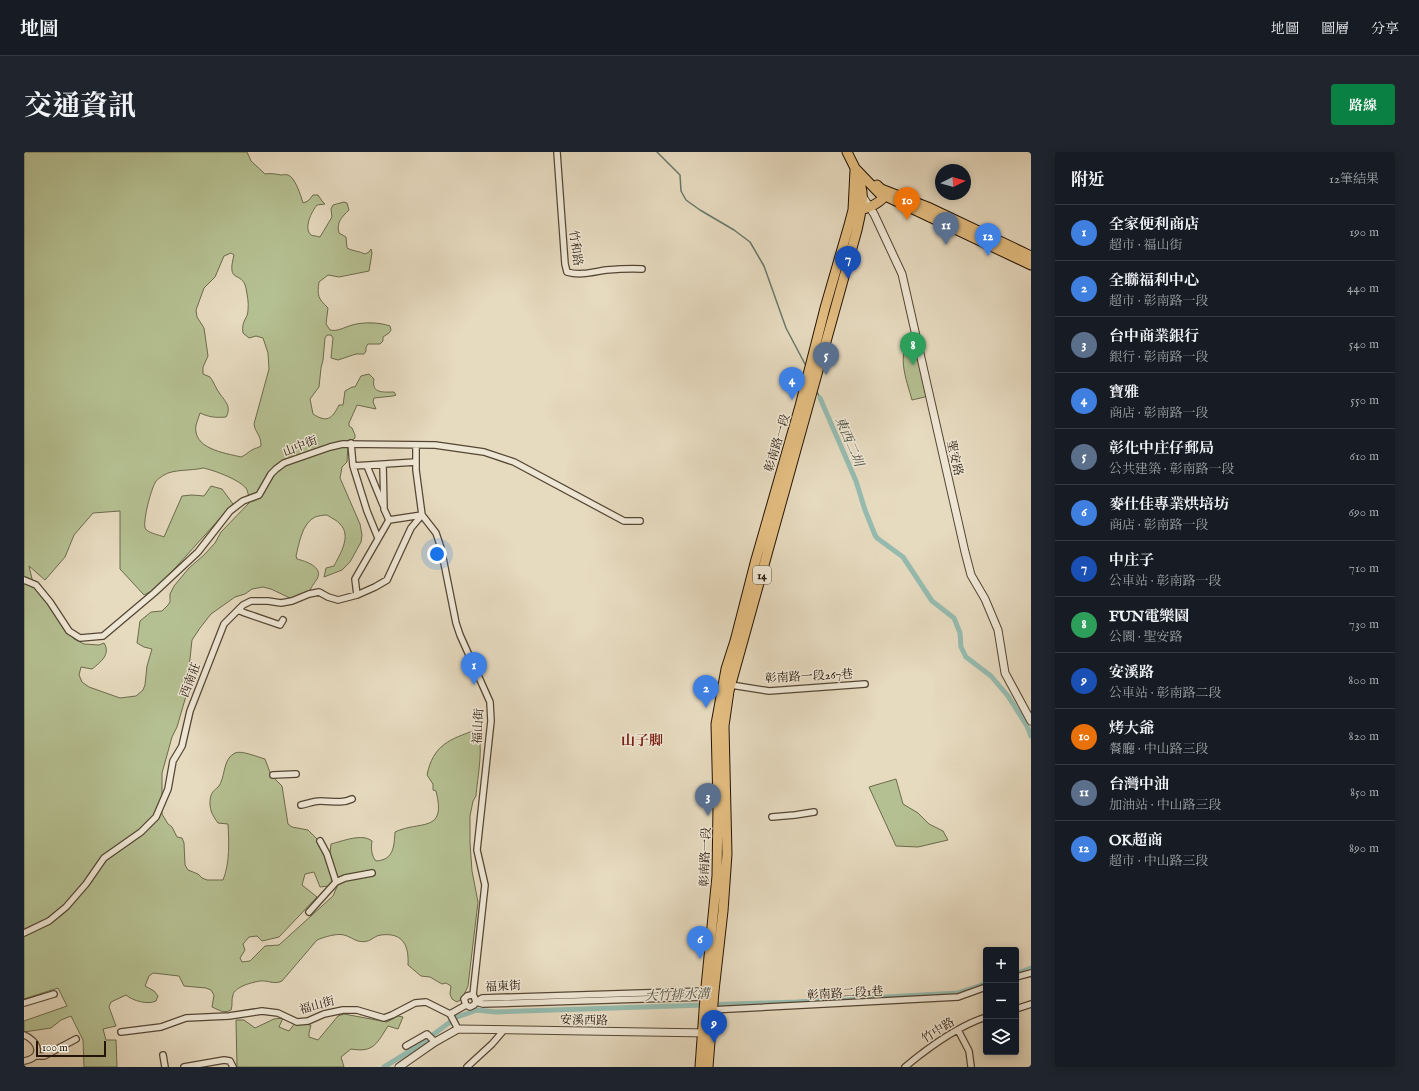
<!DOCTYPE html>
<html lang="zh-TW">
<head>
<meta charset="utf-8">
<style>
  body { margin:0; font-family:"IM FELL English","Noto Serif TC",serif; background:#20242c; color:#f1f3f6 }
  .controls { position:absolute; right:12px; bottom:12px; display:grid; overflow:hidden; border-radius:4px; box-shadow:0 2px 10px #0003 }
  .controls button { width:36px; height:36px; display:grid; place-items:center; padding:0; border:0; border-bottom:1px solid #363941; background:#171b24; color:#f1f3f6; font:20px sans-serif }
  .compass { position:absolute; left:911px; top:12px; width:36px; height:36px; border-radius:50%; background:#171b24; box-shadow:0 2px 10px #0003; rotate:85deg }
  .scale { position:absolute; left:12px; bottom:10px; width:70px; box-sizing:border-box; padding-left:4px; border:2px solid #231405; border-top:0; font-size:11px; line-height:14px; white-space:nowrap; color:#231405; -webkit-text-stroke:3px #efe7d5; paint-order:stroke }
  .you { position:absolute; left:413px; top:402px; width:14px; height:14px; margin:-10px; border:3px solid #fff; border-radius:50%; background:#1a73e8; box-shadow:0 0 0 6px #1a73e833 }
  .badge { display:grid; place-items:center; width:26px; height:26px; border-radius:50%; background:#0b8043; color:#fff; font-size:13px; font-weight:700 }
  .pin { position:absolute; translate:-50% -33px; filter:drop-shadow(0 1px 2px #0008) }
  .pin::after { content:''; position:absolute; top:21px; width:14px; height:12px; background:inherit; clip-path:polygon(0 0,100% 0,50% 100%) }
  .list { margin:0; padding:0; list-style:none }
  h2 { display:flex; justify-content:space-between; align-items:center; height:52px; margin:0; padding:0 16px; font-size:17px }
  h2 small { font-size:13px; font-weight:400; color:#9ea1a6 }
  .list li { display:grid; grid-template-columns:26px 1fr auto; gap:12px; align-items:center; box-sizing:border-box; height:56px; padding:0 16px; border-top:1px solid #363941 }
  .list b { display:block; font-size:15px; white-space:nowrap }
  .list p { margin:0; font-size:13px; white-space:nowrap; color:#9ea1a6 }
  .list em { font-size:13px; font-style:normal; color:#9ea1a6 }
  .icon { flex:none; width:22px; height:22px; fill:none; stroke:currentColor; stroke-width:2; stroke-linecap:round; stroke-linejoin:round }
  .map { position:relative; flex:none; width:1007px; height:915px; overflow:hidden; border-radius:4px }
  header { display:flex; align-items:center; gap:24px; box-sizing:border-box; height:56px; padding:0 20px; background:#171b24; border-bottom:1px solid #363941 }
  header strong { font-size:19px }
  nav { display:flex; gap:22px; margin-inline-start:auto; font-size:14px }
  .intro { display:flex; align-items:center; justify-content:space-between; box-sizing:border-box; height:96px; padding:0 24px }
  h1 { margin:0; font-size:28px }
  .button { padding:10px 18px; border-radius:4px; background:#0b8043; color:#fff; font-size:14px; font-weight:700 }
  main { display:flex; gap:24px; padding:0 24px }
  aside { flex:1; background:#171b24; border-radius:4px; box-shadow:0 2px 10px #0003 }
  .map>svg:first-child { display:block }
  .green { fill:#b5c092; stroke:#6c6a4c; fill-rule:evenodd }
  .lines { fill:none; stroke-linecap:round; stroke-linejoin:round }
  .stream { stroke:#68786b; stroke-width:1.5 }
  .canal { stroke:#96bbaf; stroke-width:5 }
  .minor-casing { stroke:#544634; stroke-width:8 }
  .tertiary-casing { stroke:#544634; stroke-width:9 }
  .primary-casing { stroke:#231405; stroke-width:11 }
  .minor { stroke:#efe7d5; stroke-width:5.5 }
  .tertiary { stroke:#efe7d5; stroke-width:7 }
  .primary { stroke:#e3bd80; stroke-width:9 }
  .labels { text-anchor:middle; stroke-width:3; stroke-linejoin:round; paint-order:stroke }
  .shield { fill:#efe7d5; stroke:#605343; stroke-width:1 }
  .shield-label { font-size:11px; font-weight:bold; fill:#231405 }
  .street-label { font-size:12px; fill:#231405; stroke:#efe7d5 }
  .water-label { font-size:13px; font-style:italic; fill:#4b4e40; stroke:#efe7d5 }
  .quarter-label { font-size:14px; font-weight:bold; fill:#7a1f14; stroke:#efe7d5 }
</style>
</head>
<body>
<header>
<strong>地圖</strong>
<nav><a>地圖</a><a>圖層</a><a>分享</a></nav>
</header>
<div class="intro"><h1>交通資訊</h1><a class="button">路線</a></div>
<main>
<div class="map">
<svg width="1007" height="915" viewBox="0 0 1007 915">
  <rect width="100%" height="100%" fill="#e6dabf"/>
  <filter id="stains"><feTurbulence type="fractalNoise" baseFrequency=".005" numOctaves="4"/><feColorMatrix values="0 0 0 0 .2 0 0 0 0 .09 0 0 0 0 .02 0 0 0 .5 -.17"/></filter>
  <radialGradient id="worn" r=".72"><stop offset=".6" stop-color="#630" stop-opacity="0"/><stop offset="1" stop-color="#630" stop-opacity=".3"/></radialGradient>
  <!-- green -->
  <path class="green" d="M 0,0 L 223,0 L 227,9 L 241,22 C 248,21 251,22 257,23 C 259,23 262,22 264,23 C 271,25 277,44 279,51 L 284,49 L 289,43 L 294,43 L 298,49 L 301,52 L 293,53 C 288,59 279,76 287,83 C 289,84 293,84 296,85 L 308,65 L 307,57 L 309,53 L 320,50 L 323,51 L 325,58 C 318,65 312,70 315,81 L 322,85 L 323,96 C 328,99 335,99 341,102 L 345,100 L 347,97 L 348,101 L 345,119 L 315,125 L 304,123 L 295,130 C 293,144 294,146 304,156 L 302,172 L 306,178 C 313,180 321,175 328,173 C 339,170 355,170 366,174 L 367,178 L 365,181 L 359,185 L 359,189 L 356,192 L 344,192 L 342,195 L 342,199 L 340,202 L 332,202 L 314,208 L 307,206 L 309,186 L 307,183 L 303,183 L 301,186 L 299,208 L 297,216 L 295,235 L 286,247 L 289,262 C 303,271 308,267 315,253 L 319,253 L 321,239 L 328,235 L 331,235 L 337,224 L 345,222 L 350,227 C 347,242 360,240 370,240 L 372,243 L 369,244 L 350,246 L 349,250 L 352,257 L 333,253 L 325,271 L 325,274 L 328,276 L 331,283 L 331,286 L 324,291 L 323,310 L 318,315 L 316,326 L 336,372 L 338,383 L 337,390 L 326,410 L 318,418 L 300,425 L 302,416 L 310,414 C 316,402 328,384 316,372 C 313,368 307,366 303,363 C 299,363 294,364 291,365 C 278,371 275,392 272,404 L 273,407 C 281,409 300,415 293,427 C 288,435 286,435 285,445 L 271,445 L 266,446 L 247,437 L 239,435 L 228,437 L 221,442 L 211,445 L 187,462 L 176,476 L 168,488 L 162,544 L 153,575 L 148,585 L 138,621 L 138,662 L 144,672 L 148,675 L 153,685 L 158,686 L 160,691 L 161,713 L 164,718 L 174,722 L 178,726 L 183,728 L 199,728 C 206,711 205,690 204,672 L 194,671 C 189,664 186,659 186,651 C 186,636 194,639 197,630 C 201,621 200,606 211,601 C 217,598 234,605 241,607 L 247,623 L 258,634 L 264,672 L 268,675 L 284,678 L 296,690 L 301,700 L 308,729 L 305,734 L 296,735 L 290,720 L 281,722 L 278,733 L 293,745 L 255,785 L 238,789 L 233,784 L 225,785 L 219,792 L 221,798 L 216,806 L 218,810 L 226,809 L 241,794 L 255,793 L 309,744 L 315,730 L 306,702 L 307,692 C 319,689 338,681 348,689 C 347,696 347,703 352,709 C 370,708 370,694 371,680 C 396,668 423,682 412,639 L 409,638 L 409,632 L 403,623 C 409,593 426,587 452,578 C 461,591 453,627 452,644 L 449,649 L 446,664 L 446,691 L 448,719 L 454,750 L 444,834 L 438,847 L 433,850 L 428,847 L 426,842 L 427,834 L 422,831 L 418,832 L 406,825 L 397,824 L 384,813 C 385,795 380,780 357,783 C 348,784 347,792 334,789 C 330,788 325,784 320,783 C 313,781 300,785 293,788 L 258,829 C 250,833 244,828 236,829 C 229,830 210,835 209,843 C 207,848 209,853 207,858 C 200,862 195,858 188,855 L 190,843 L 187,838 L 182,836 L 160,834 L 155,824 L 129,821 L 125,824 L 121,834 L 130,839 L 134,844 L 132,849 C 124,853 109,849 102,843 L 87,850 L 85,855 L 92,874 L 79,877 L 82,888 L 92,888 L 93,915 L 60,915 L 59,888 L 47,864 L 37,868 L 27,876 L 0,880 L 0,869 L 43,854 L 34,836 L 0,847 ZM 207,101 L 210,103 C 202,133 218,118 222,136 C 223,142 225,151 224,158 C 224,167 217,168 219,181 L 225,186 L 232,184 L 239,186 L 244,201 L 245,217 L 230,272 C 231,281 237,282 237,294 C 234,296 231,296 228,298 C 224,300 222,303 217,305 C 201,301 168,297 172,273 C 173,269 175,265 176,261 C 185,265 191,266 202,265 C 208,255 201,249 196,242 C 192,237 190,230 186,225 L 179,222 L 179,215 L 184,204 L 180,176 L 173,165 L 172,158 L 180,136 L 191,125 L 200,104 ZM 179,316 C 190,318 219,329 223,338 C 225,342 224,347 225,351 L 197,380 L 191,391 L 180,403 L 165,416 L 150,434 L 146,442 L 146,450 L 144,453 L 138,459 L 127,460 L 116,469 L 113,491 L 120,495 L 128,497 L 123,514 L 121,533 L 119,538 L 112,544 L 96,546 L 65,535 L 58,530 L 55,523 L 57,515 L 68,517 C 77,510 87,502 80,491 L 75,493 L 60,492 L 50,487 L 35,469 L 25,448 L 9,431 L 5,414 L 21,428 L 41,405 L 50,383 L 69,361 L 96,359 L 96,417 L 120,443 L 133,436 L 209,352 L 198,337 L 187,334 L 180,344 L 168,343 L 158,344 L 140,385 C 136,383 123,381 121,376 C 119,367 127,338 131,331 C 132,328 137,325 140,323 C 149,317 168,319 179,316 Z
    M 892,186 L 905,244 L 888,248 C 883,229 869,196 892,186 Z
    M 872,627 L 879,652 L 894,661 L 905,672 L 919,679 L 924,688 L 894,695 L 872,694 L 845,635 Z
    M 320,862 L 363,870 L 374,864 L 379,865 L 374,877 L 364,874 C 353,891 350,901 327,897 L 317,905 L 320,915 L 213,915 L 212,868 L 220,868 L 231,876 L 250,867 L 259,866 L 255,875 L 265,879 L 271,871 L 287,873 L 285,881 L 285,885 L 294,888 L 314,864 Z"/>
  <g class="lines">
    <!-- stream -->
    <path class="stream" d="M 633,0 L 656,23 L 657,39 L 662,48 L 676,58 L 710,78 L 726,90 L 740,114 L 762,176 L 782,214
      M 792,238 L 796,246"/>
    <!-- canal -->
    <path class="canal" d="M 796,246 L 832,329 L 841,358 L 851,383 L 853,386 L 879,405 L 908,449 L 930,466 L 936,481 L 937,495 L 942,505 L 967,524 L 984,544 L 1003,574 L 1007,584
      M 992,822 L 1007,816
      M 360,915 L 391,896 L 433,865 L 453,858 L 471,860 L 773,850 L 934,841 L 962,832"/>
    <defs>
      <path id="minor" d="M 533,0 L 541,112 L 543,120 C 556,124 569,120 582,118 C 594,117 606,116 618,117
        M 327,291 L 329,314 L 343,359 L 354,386
        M 392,293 L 392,318 L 398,363 L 412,381 L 417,396 L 432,471 L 436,483 L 466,550 L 467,569 L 453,698 L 461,733 L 449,843
        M 359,313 L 360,357 L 365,368
        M 329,314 L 392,310
        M 343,314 L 359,353
        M 365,368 L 398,363
        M 0,428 L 12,433 L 26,450 L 45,479 L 56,486 L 79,484 L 130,441 L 174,400 L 206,359 L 219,349 L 235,343 L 247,322 L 252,317 L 260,311 L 306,295 L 319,292 L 411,293 L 460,300 L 490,310 L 600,369 L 616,369
        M 333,443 L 331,427 L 365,368
        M 214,458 L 221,461 L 256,473 L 259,468
        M 707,533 L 745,539 L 841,532
        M 249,623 L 272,622
        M 277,653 C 283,652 290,649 296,649 C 308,649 317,652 328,647
        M 748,665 L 771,663 L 790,660
        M 312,730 L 321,726 L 348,721
        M 285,760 L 312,730 L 303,702 L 296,689
        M 0,781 L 25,769 L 42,755 L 62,732 L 80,706 L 117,680 L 132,665 L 144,637 L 149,609 L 158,594 L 166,559 L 200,472 L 219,453 L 227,449 L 244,449 L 257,451 L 268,449 L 285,442 L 295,440 L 304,445 L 314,448 L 333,443 L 351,435 L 363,428 L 387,376 L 398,363
        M 992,825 L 1007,821
        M 452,850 L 458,846 L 682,839
        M 452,850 L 459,852 L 681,845
        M 0,851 L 30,842
        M 992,857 L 1007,852
        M 686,858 L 934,845 L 962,835
        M 426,862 L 442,853 L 446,855 L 450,853 L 452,850 L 450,844 L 447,843 L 443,844 L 440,847 L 442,853
        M 426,862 L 434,877
        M 934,878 L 945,899 L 947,914
        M 97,880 L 137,875 L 162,866 L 205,864 L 238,859 L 254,861 L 273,870 L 284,869 L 300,862 L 319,858 L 333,858 L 360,866 L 368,863 L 391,851 L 402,850 L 426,862
        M 0,883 C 15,889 20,906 0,909
        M 382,894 L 403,882 L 411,890
        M 139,903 L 141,915
        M 12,904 L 20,904 L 52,887
        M 160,915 L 200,908 L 206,909 L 209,915
        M 443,915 L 468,892 L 480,878
        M 881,915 C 905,895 932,875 962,865"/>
      <path id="tertiary" d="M 839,45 L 850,62 L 878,122 L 941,400 L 947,423 L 961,447 L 974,478 L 981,521 L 1007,569
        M 375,915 L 411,890 L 434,877 L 684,881"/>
      <path id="primary" d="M 823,0 L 831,16 L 855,41 L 1007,113
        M 853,33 L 857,37 L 906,56 L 1007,104
        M 832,58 C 843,58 859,50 863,40
        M 676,915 L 681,845 L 693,724 L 694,654 L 692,572 L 702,517 L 711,489 L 731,411 L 776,254 L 801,156 L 825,73 L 829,58 L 831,18
        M 684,915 L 690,839 L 699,759 L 703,702 L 700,574 L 705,539 L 833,78 C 839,52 842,42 831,16"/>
    </defs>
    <!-- minor casing -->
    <use href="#minor" class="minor-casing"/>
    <!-- tertiary casing -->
    <use href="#tertiary" class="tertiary-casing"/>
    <!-- primary casing -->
    <use href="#primary" class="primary-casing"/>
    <!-- minor -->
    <use href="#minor" class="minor"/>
    <!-- tertiary -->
    <use href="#tertiary" class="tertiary"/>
    <!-- primary -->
    <use href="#primary" class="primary"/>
  </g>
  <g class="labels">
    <!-- shield labels -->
    <rect class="shield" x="729" y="414" width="18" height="18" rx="3"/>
    <g class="shield-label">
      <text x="738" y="427">14</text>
    </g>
    <!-- street labels -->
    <g class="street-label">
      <text transform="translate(552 96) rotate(82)" y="4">竹和路</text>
      <text transform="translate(753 291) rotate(-73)" y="4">彰南路一段</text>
      <text transform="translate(276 294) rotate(-21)" y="4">山中街</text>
      <text transform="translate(931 306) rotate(77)" y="4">聖安路</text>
      <text transform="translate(785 524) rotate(-3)" y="4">彰南路一段267巷</text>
      <text transform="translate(166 528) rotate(-69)" y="4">西南莊</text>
      <text transform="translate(454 574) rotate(-87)" y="4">福山街</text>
      <text transform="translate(681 705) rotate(-88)" y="4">彰南路一段</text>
      <text transform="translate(479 834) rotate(-3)" y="4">福東街</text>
      <text transform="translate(821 841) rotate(-3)" y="4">彰南路二段1巷</text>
      <text transform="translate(293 853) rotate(-16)" y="4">福山街</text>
      <text transform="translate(560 868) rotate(1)" y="4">安溪西路</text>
      <text transform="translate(914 878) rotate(-32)" y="4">竹中路</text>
    </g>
    <!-- water labels -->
    <g class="water-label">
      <text transform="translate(826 289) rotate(67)" y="5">東西二圳</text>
      <text transform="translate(653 842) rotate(-2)" y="5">大竹排水溝</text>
    </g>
    <!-- quarter labels -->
    <g class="quarter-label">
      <text x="618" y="593">山子脚</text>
    </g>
  </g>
  <rect width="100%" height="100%" filter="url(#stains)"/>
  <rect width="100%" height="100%" fill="url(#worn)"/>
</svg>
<div class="controls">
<button>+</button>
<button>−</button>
<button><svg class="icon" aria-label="layers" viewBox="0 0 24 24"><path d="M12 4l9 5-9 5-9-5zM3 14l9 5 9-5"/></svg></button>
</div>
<svg class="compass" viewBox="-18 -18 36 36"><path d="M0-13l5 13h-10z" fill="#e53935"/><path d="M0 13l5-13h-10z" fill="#9ea1a6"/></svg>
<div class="scale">100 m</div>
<div class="you"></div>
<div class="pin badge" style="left:450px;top:533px;background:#3f7fe0">1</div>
<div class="pin badge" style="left:682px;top:556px;background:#3f7fe0">2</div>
<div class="pin badge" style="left:684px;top:664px;background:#5c6f8a">3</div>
<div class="pin badge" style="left:768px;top:248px;background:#3f7fe0">4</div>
<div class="pin badge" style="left:802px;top:223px;background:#5c6f8a">5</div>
<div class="pin badge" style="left:676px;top:807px;background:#3f7fe0">6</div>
<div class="pin badge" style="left:824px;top:127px;background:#1a4fb4">7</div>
<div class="pin badge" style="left:889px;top:213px;background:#2e9e5b">8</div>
<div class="pin badge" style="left:690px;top:891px;background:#1a4fb4">9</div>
<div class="pin badge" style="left:883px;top:68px;background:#e8710a">10</div>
<div class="pin badge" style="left:922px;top:93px;background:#5c6f8a">11</div>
<div class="pin badge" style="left:964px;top:104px;background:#3f7fe0">12</div>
</div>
<aside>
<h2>附近<small>12筆結果</small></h2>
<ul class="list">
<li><span class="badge" style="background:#3f7fe0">1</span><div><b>全家便利商店</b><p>超市 · 福山街</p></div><em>190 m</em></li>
<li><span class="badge" style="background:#3f7fe0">2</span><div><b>全聯福利中心</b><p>超市 · 彰南路一段</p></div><em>440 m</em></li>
<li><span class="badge" style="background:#5c6f8a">3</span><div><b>台中商業銀行</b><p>銀行 · 彰南路一段</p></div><em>540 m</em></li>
<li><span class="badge" style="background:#3f7fe0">4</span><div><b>寶雅</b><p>商店 · 彰南路一段</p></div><em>550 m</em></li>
<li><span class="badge" style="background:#5c6f8a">5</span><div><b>彰化中庄仔郵局</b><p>公共建築 · 彰南路一段</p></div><em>610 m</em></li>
<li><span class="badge" style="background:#3f7fe0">6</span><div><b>麥仕佳專業烘培坊</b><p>商店 · 彰南路一段</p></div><em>690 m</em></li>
<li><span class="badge" style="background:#1a4fb4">7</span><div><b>中庄子</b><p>公車站 · 彰南路一段</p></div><em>710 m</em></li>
<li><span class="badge" style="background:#2e9e5b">8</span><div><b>FUN電樂園</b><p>公園 · 聖安路</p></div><em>730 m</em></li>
<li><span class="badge" style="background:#1a4fb4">9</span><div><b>安溪路</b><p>公車站 · 彰南路二段</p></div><em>800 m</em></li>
<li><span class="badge" style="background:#e8710a">10</span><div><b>烤大爺</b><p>餐廳 · 中山路三段</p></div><em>820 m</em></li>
<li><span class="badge" style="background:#5c6f8a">11</span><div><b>台灣中油</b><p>加油站 · 中山路三段</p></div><em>850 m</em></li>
<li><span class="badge" style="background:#3f7fe0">12</span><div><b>OK超商</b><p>超市 · 中山路三段</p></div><em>890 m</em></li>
</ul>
</aside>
</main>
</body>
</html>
